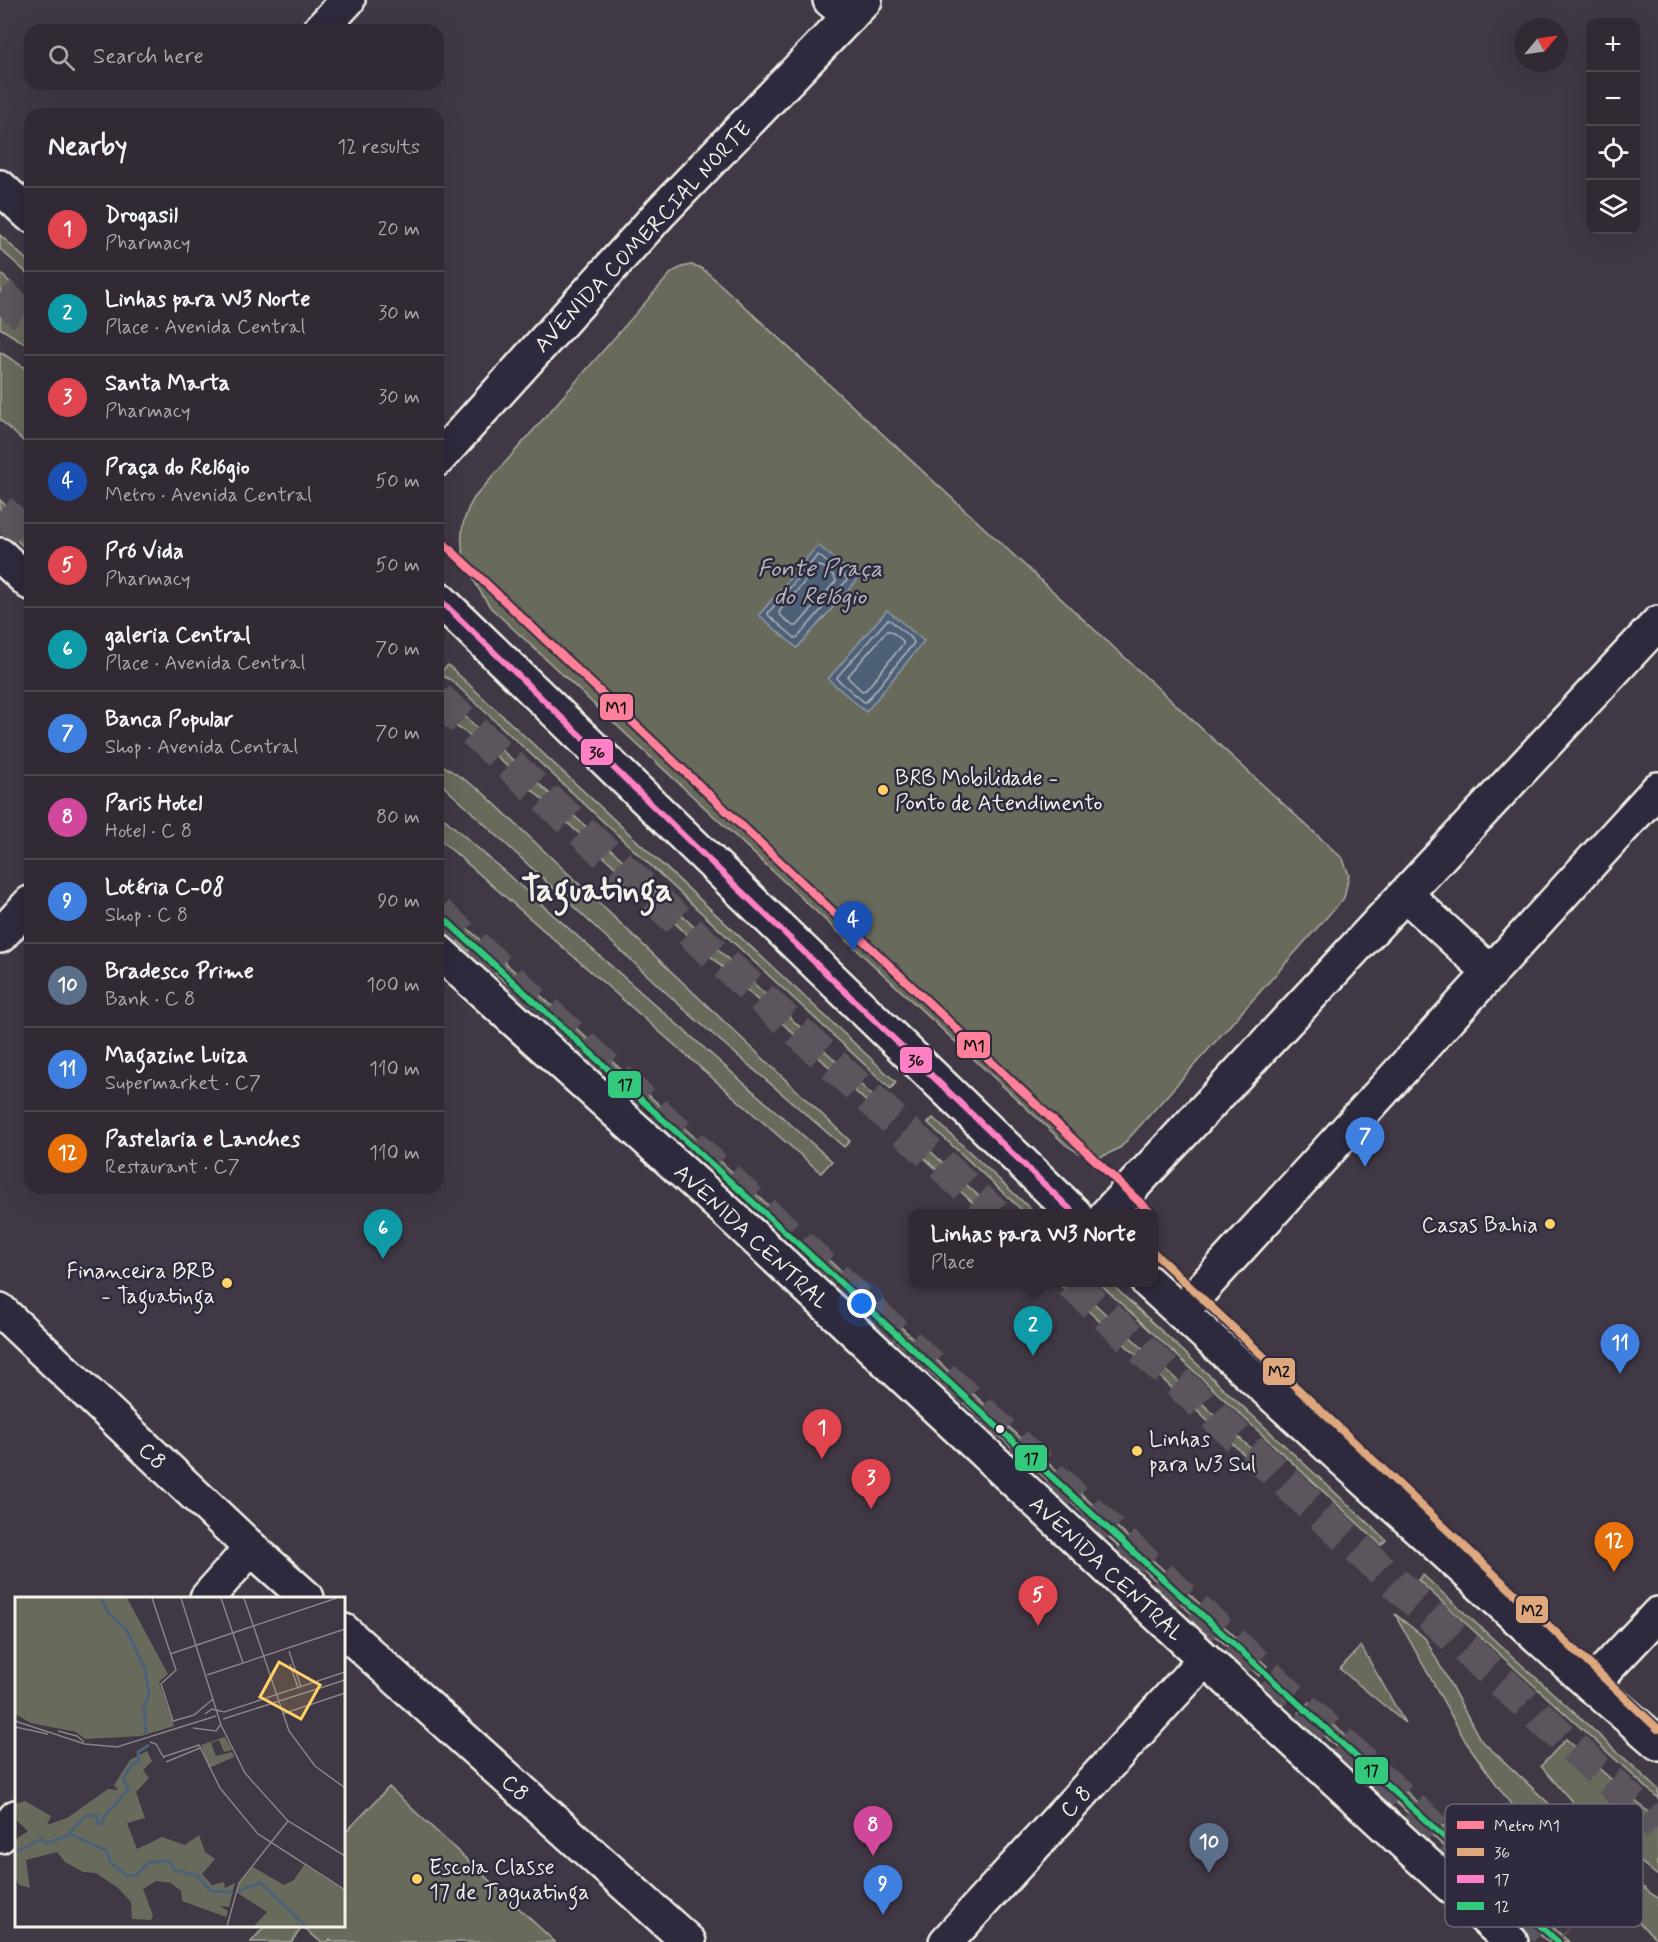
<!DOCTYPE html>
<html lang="en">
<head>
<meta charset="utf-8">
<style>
  body { margin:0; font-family:Mynerve,sans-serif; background:#39323c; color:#f1f3f6 }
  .controls { position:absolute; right:18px; top:18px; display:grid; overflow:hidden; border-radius:12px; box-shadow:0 6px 24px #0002 }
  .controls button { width:54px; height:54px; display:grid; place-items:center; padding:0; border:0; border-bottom:2px solid #4c464f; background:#312a34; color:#f1f3f6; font:30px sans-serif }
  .compass { position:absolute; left:1514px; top:18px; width:54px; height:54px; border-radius:50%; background:#312a34; box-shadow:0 6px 24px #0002; rotate:61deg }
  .you { position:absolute; left:862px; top:1304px; width:21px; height:21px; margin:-15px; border:4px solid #fff; border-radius:50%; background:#1a73e8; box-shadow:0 0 0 9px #1a73e833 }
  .badge { display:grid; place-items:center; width:39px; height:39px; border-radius:50%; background:#d6ab8b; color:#fff; font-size:20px; font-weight:700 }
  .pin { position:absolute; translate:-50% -50px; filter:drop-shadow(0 2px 3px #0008) }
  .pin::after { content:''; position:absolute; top:32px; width:21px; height:18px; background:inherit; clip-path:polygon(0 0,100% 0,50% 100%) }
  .popup { position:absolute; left:909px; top:1209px; width:249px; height:78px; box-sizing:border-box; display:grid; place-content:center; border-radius:12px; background:#312a34; filter:drop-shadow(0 2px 4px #0005); font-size:20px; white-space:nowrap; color:#a8a7ac }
  .popup b { font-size:22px; color:#f1f3f6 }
  .popup::after { content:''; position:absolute; left:50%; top:100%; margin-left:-12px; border:12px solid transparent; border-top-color:#312a34 }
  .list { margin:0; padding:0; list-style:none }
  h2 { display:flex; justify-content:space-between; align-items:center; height:78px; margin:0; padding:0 24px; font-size:26px }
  h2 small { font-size:20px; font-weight:400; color:#a8a7ac }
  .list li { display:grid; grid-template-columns:39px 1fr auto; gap:18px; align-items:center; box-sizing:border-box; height:84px; padding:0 24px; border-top:2px solid #4c464f }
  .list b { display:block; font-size:22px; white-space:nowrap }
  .list p { margin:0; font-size:20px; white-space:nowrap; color:#a8a7ac }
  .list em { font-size:20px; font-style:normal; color:#a8a7ac }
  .icon { flex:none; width:33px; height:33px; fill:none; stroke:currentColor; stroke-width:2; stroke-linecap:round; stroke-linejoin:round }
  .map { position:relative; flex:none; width:1658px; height:1942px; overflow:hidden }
  .search { position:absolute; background:#312a34; box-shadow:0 6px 24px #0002; left:24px; top:24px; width:420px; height:66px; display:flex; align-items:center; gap:15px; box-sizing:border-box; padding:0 21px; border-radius:18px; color:#a8a7ac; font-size:22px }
  .panel { position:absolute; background:#312a34; box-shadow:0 6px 24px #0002; left:24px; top:108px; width:420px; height:1086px; border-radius:18px }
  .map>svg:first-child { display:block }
  .green { fill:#686a5c; stroke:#aeaea2; stroke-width:1.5 }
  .water { fill:#4d6178; stroke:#909ba5; stroke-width:1.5 }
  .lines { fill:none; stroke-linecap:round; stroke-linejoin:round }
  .shore { stroke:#b1b7bb; stroke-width:1.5 }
  .major-tunnel { stroke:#5c545d; stroke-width:33; stroke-dasharray:33 16; stroke-linecap:butt }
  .minor-casing { stroke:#f4f1e8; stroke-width:38 }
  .major-casing { stroke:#f4f1e8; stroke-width:38 }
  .minor { stroke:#2f2a3d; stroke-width:33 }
  .major { stroke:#2f2a3d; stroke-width:33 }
  .bus-1-casing { stroke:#2f2a3d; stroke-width:10 }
  .bus-2-casing { stroke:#2f2a3d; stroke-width:10 }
  .bus-1 { stroke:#ff80c5; stroke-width:6 }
  .bus-2 { stroke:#33ca7d; stroke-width:6 }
  .metro-1-casing { stroke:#2f2a3d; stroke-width:12 }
  .metro-2-casing { stroke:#2f2a3d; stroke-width:12 }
  .metro-1 { stroke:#ff8098; stroke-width:8 }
  .metro-2 { stroke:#dfa77e; stroke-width:8 }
  .poi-dot { fill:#ffd166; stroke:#2f2a3d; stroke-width:2 }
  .bus-dot { fill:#f4f1e8; stroke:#2f2a3d; stroke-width:2 }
  .labels { text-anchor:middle; stroke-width:5; stroke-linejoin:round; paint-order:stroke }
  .street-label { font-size:22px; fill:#f4f1e8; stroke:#2f2a3d }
  .poi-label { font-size:22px; fill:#f4f1e8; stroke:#2f2a3d; text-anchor:start }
  .water-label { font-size:24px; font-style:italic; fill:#b1b7bb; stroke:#2f2a3d }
  .town-label { font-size:34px; font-weight:bold; fill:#f4f1e8; stroke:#2f2a3d }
  .inset-river { fill:none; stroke:#4d6178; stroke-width:3 }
  .inset-road { fill:none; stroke:#898286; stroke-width:1.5 }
  .view { fill:#ffd166; fill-opacity:0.15; stroke:#ffd166; stroke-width:3 }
  .inset-edge { fill:none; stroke:#f4f1e8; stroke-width:3 }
  .key { fill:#2f2a3d; stroke:#6a6670; stroke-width:1.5 }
  .key-label { font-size:16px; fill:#f4f1e8 }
  .line-badge { stroke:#2f2a3d; stroke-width:2 }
  .pale-badge-label { font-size:16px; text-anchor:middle; font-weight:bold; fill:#111 }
</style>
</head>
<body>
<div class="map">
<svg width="1658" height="1942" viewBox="0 0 1658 1942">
  <rect width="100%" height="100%" fill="#413845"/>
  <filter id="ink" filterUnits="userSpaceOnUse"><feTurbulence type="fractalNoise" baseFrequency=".0167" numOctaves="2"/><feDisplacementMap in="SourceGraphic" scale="12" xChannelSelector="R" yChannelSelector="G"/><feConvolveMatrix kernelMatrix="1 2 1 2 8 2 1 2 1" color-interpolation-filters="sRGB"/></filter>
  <g filter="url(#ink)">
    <!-- green -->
    <path class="green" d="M 0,235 L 30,263 L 30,276 L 0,249 Z
      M 691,265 L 699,267 L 708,273 L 1343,859 L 1349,875 L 1344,898 L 1121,1147 C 1096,1162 1090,1161 1066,1145 L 491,608 C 467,572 448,540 474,498 L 672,272 L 682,267 Z
      M 0,273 L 30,301 L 30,347 L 0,328 Z
      M 0,352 L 30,371 L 30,447 L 0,420 Z
      M 0,500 L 30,527 L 30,553 L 0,524 Z
      M 448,665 L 896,1082 L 891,1089 L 451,680 L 439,674 Z
      M 438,692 L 638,874 L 875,1098 L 870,1105 L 481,742 L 438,715 Z
      M 438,762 L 480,790 L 850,1141 L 844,1147 L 687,1012 L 438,781 Z
      M 438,813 L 832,1161 L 821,1173 L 438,838 Z
      M 438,901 L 769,1206 L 762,1215 L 518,993 L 438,925 Z
      M 933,1118 L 1035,1213 L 1025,1213 L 928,1123 Z
      M 913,1135 L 997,1213 L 984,1213 L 907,1142 Z
      M 820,1252 L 1267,1666 L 1259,1676 L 811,1262 Z
      M 1058,1283 L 1072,1283 L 1259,1456 L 1259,1468 Z
      M 1099,1283 L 1110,1283 L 1386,1540 L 1381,1545 Z
      M 1423,1575 L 1658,1789 L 1658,1798 L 1418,1580 Z
      M 1395,1614 L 1425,1638 L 1480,1739 L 1574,1827 L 1650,1893 L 1658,1898 L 1658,1940 L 1520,1817 L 1466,1742 Z
      M 1361,1646 L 1405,1723 L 1340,1669 Z
      M 1309,1702 L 1569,1942 L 1548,1942 L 1299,1713 Z
      M 1566,1739 L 1658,1821 L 1658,1876 L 1612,1839 L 1573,1803 L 1541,1766 Z
      M 389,1787 L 555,1942 L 334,1942 L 330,1939 L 328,1942 L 321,1942 L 302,1927 L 292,1942 L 251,1942 L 265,1926 L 344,1926 L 344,1834 Z"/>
    <!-- water -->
    <path class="water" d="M 818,545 L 858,579 L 797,648 L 759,615 Z
      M 887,610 L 924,641 L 866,712 L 828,679 Z"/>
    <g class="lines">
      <!-- shore -->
      <path class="shore" d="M 818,555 L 846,577 L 847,580 L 798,637 L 795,638 L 769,616 L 768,613 Z
        M 818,566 C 824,566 835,575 836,581 L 797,626 L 793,626 L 780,615 L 779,612 Z
        M 887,620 L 890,620 L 913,640 L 914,643 L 867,701 L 864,702 L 838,680 L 837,677 Z
        M 887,631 L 891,631 L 903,641 L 903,644 L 866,690 L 862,691 L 849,679 L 848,676 Z"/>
      <!-- major-tunnel -->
      <path class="major-tunnel" d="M 0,293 L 30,321
        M 0,510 L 30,538
        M 438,698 L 995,1214
        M 438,913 L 1558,1942
        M 1070,1282 L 1658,1826"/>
      <defs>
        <path id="minor" d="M 830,0 L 850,16
          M 320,30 L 348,0
          M 1406,895 L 1491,973
          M 1107,1214 L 1658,623
          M 1181,1312 L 1658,789
          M 207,1598 L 251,1548
          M 1591,1685 L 1658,1614
          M 0,1836 L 16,1817
          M 946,1942 L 1205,1659"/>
        <path id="major" d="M 0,187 L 30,215
          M 438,459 L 661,212 L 865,0
          M 0,555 L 30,583
          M 438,598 L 1075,1214
          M 0,936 L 30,903
          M 438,951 L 726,1211 L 1205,1659 L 1511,1942
          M 1148,1282 L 1591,1685 L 1658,1743
          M 0,1310 L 251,1548 L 307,1598
          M 344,1631 L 689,1942"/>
      </defs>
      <!-- minor casing -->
      <use href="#minor" class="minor-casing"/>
      <!-- major casing -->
      <use href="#major" class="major-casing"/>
      <!-- minor -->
      <use href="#minor" class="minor"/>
      <!-- major -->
      <use href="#major" class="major"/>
      <defs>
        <path id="bus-1" d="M 438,598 L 1075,1214"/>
        <path id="bus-2" d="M 438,913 L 1558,1942"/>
      </defs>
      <!-- bus-1 casing -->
      <use href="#bus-1" class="bus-1-casing"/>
      <!-- bus-2 casing -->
      <use href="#bus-2" class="bus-2-casing"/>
      <!-- bus-1 -->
      <use href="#bus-1" class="bus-1"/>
      <!-- bus-2 -->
      <use href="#bus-2" class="bus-2"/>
      <defs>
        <path id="metro-1" d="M 438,538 L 1152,1214"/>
        <path id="metro-2" d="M 1153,1252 L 1658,1729"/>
      </defs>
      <!-- metro-1 casing -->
      <use href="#metro-1" class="metro-1-casing"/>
      <!-- metro-2 casing -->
      <use href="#metro-2" class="metro-2-casing"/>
      <!-- metro-1 -->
      <use href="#metro-1" class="metro-1"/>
      <!-- metro-2 -->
      <use href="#metro-2" class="metro-2"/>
    </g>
  </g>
  <!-- markers -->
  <g class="poi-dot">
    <circle cx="883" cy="790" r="6"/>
    <circle cx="1550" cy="1224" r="6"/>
    <circle cx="227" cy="1283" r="6"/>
    <circle cx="1137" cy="1451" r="6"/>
    <circle cx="417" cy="1879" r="6"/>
  </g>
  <circle class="bus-dot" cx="1000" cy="1429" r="5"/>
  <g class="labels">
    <!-- street labels -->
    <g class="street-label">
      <text transform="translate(642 236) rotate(-47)" y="8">AVENIDA COMERCIAL NORTE</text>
      <text transform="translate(752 1236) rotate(43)" y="8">AVENIDA CENTRAL</text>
      <text transform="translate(153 1455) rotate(43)" y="8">C8</text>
      <text transform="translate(1107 1568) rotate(43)" y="8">AVENIDA CENTRAL</text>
      <text transform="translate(516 1787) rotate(42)" y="8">C8</text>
      <text transform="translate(1075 1801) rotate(-47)" y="8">C 8</text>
    </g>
    <!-- poi labels -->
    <g class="poi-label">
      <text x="895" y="785">BRB Mobilidade -<tspan x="895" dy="25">Ponto de Atendimento</tspan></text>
      <text x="1538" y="1232" text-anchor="end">Casas Bahia</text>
      <text x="215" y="1278" text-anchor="end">Financeira BRB<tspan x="215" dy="25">- Taguatinga</tspan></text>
      <text x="1149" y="1446">Linhas<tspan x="1149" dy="25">para W3 Sul</tspan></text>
      <text x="429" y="1874">Escola Classe<tspan x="429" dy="25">17 de Taguatinga</tspan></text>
    </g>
    <!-- water labels -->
    <g class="water-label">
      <text x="820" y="576">Fonte Praça<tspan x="820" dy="28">do Relógio</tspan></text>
    </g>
    <!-- town labels -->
    <g class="town-label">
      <text x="597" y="900">Taguatinga</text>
    </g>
  </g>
  <!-- overview -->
  <g transform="translate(15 1597)">
    <rect width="330" height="330" fill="#413845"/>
    <path d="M 0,1 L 112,1 L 153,77 L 144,85 L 159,129 L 126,139 L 70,142 L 61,135 L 16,126 L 0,117 ZM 210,140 L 217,153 L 209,155 L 204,143 L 196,146 L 201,159 L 217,155 L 219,160 L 194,171 L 186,148 ZM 132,154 L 137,164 L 128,173 L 134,181 L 121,195 L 130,221 L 112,226 L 122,252 L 147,240 L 170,248 L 184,238 L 190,255 L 200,262 L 187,277 L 197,288 L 209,285 L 210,291 L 220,286 L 214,310 L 205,309 L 213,314 L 211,320 L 167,304 L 166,294 L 156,286 L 141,284 L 128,292 L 138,318 L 136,323 L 117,322 L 116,305 L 103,291 L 81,276 L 68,275 L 50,265 L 42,255 L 11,263 L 15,291 L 4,288 L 0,281 L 0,243 L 13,234 L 0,222 L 0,207 L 10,204 L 36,219 L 32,228 L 52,221 L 93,192 L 103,193 L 99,188 L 115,163 ZM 289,268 L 330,294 L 330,329 L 239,329 L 252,315 L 221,295 L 224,286 L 238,270 L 269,288 L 279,283 Z" fill="#686a5c"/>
    <path class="inset-river" d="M 86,1 L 94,17 L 111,32 L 130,72 L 134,97 L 129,111 L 131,137M 55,237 L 92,254 L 95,265 L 112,279 L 122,278 L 134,265 L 154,264 L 160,273 L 183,279 L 196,294 L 218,295M 0,255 L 27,242 L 32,246 L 52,239 L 71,219 L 82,218 L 82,226 L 86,227 L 90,218 L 114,192 L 108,182 L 117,167 L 124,165 L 123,155 L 134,148M 223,294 L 245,286 L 291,329"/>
    <path class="inset-road" d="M 137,1 L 161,73 L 146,87 L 158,124 L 179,118 L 198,102M 166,1 L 206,128 L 230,176 L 273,224 L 330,259M 206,1 L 228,66M 229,1 L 274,134 L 300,169 L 330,191M 274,54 L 286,90M 155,57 L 322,1M 275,67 L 283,91M 192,78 L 330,32M 190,117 L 197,112 L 209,115 L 330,75M 267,117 L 330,96M 208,122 L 330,83M 0,124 L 70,147 L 102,150 L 201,119M 0,130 L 33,137M 178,131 L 201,134 L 206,127M 43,134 L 62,139 L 69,145M 135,145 L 141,147 L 149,161M 148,160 L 184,148 L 205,191 L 243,237 L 330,293M 151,165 L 185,151M 212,329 L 224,286 L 273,224"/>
    <path class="view" d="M 264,65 L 305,88 L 286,122 L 245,100 Z"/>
    <rect width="330" height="330" class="inset-edge"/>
  </g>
  <!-- legend -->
  <rect x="1445" y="1804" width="198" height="123" rx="9" class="key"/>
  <rect x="1457" y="1821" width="27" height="8" fill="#ff8098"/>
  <rect x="1457" y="1848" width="27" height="8" fill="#dfa77e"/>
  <rect x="1457" y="1875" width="27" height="8" fill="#ff80c5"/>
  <rect x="1457" y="1902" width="27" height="8" fill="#33ca7d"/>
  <g class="key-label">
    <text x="1494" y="1831">Metro M1</text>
    <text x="1494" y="1858">36</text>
    <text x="1494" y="1885">17</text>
    <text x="1494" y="1912">12</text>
  </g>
  <g class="line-badge">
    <rect x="599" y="693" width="35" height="28" rx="6" fill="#ff8098"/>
    <rect x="580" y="738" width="34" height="28" rx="6" fill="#ff80c5"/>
    <rect x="956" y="1031" width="35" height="28" rx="6" fill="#ff8098"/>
    <rect x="899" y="1046" width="34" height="28" rx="6" fill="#ff80c5"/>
    <rect x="607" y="1070" width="35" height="29" rx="6" fill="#33ca7d"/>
    <rect x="1262" y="1357" width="34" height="29" rx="6" fill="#dfa77e"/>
    <rect x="1014" y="1444" width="34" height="28" rx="6" fill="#33ca7d"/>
    <rect x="1515" y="1595" width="34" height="29" rx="6" fill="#dfa77e"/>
    <rect x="1354" y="1756" width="35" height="29" rx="6" fill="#33ca7d"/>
  </g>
  <g class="pale-badge-label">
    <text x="616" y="713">M1</text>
    <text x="597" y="758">36</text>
    <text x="974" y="1051">M1</text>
    <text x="916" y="1066">36</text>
    <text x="625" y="1090">17</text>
    <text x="1279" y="1377">M2</text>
    <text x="1031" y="1464">17</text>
    <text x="1532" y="1616">M2</text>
    <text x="1371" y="1776">17</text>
  </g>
</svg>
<div class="controls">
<button>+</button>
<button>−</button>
<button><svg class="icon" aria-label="locate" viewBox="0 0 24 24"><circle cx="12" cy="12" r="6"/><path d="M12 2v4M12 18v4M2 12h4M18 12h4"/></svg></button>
<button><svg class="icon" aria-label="layers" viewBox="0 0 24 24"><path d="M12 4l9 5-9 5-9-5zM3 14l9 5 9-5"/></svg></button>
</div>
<svg class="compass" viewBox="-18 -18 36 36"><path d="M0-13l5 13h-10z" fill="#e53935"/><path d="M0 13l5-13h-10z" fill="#a8a7ac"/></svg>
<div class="you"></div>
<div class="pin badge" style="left:822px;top:1459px;background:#e0444e">1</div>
<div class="pin badge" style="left:1033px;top:1356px;background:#0f9aa8">2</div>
<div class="popup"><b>Linhas para W3 Norte</b>Place</div>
<div class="pin badge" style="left:871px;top:1509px;background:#e0444e">3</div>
<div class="pin badge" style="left:853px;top:951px;background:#1a4fb4">4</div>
<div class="pin badge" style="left:1038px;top:1626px;background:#e0444e">5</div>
<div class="pin badge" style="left:383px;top:1259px;background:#0f9aa8">6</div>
<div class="pin badge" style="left:1365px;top:1167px;background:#3f7fe0">7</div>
<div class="pin badge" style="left:873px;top:1856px;background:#d1479c">8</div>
<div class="pin badge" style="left:883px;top:1915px;background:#3f7fe0">9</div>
<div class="pin badge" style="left:1209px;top:1873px;background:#5c6f8a">10</div>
<div class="pin badge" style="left:1620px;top:1374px;background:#3f7fe0">11</div>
<div class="pin badge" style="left:1614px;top:1572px;background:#e8710a">12</div>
<div class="search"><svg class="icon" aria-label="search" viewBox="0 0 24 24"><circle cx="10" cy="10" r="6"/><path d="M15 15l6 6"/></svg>Search here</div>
<section class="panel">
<h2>Nearby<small>12 results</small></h2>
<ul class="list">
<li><span class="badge" style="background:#e0444e">1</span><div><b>Drogasil</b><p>Pharmacy</p></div><em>20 m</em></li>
<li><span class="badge" style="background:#0f9aa8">2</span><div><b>Linhas para W3 Norte</b><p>Place · Avenida Central</p></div><em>30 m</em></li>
<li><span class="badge" style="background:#e0444e">3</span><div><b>Santa Marta</b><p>Pharmacy</p></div><em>30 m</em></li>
<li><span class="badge" style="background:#1a4fb4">4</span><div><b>Praça do Relógio</b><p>Metro · Avenida Central</p></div><em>50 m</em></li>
<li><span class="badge" style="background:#e0444e">5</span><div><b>Pró Vida</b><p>Pharmacy</p></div><em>50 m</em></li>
<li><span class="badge" style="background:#0f9aa8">6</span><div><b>galeria Central</b><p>Place · Avenida Central</p></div><em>70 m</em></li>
<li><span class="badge" style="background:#3f7fe0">7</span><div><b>Banca Popular</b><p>Shop · Avenida Central</p></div><em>70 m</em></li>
<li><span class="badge" style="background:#d1479c">8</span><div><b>Paris Hotel</b><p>Hotel · C 8</p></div><em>80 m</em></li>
<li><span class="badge" style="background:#3f7fe0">9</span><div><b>Lotéria C-08</b><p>Shop · C 8</p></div><em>90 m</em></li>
<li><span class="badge" style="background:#5c6f8a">10</span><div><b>Bradesco Prime</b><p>Bank · C 8</p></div><em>100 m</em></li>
<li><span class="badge" style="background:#3f7fe0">11</span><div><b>Magazine Luiza</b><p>Supermarket · C7</p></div><em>110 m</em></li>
<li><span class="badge" style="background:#e8710a">12</span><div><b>Pastelaria e Lanches</b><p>Restaurant · C7</p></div><em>110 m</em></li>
</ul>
</section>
</div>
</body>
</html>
